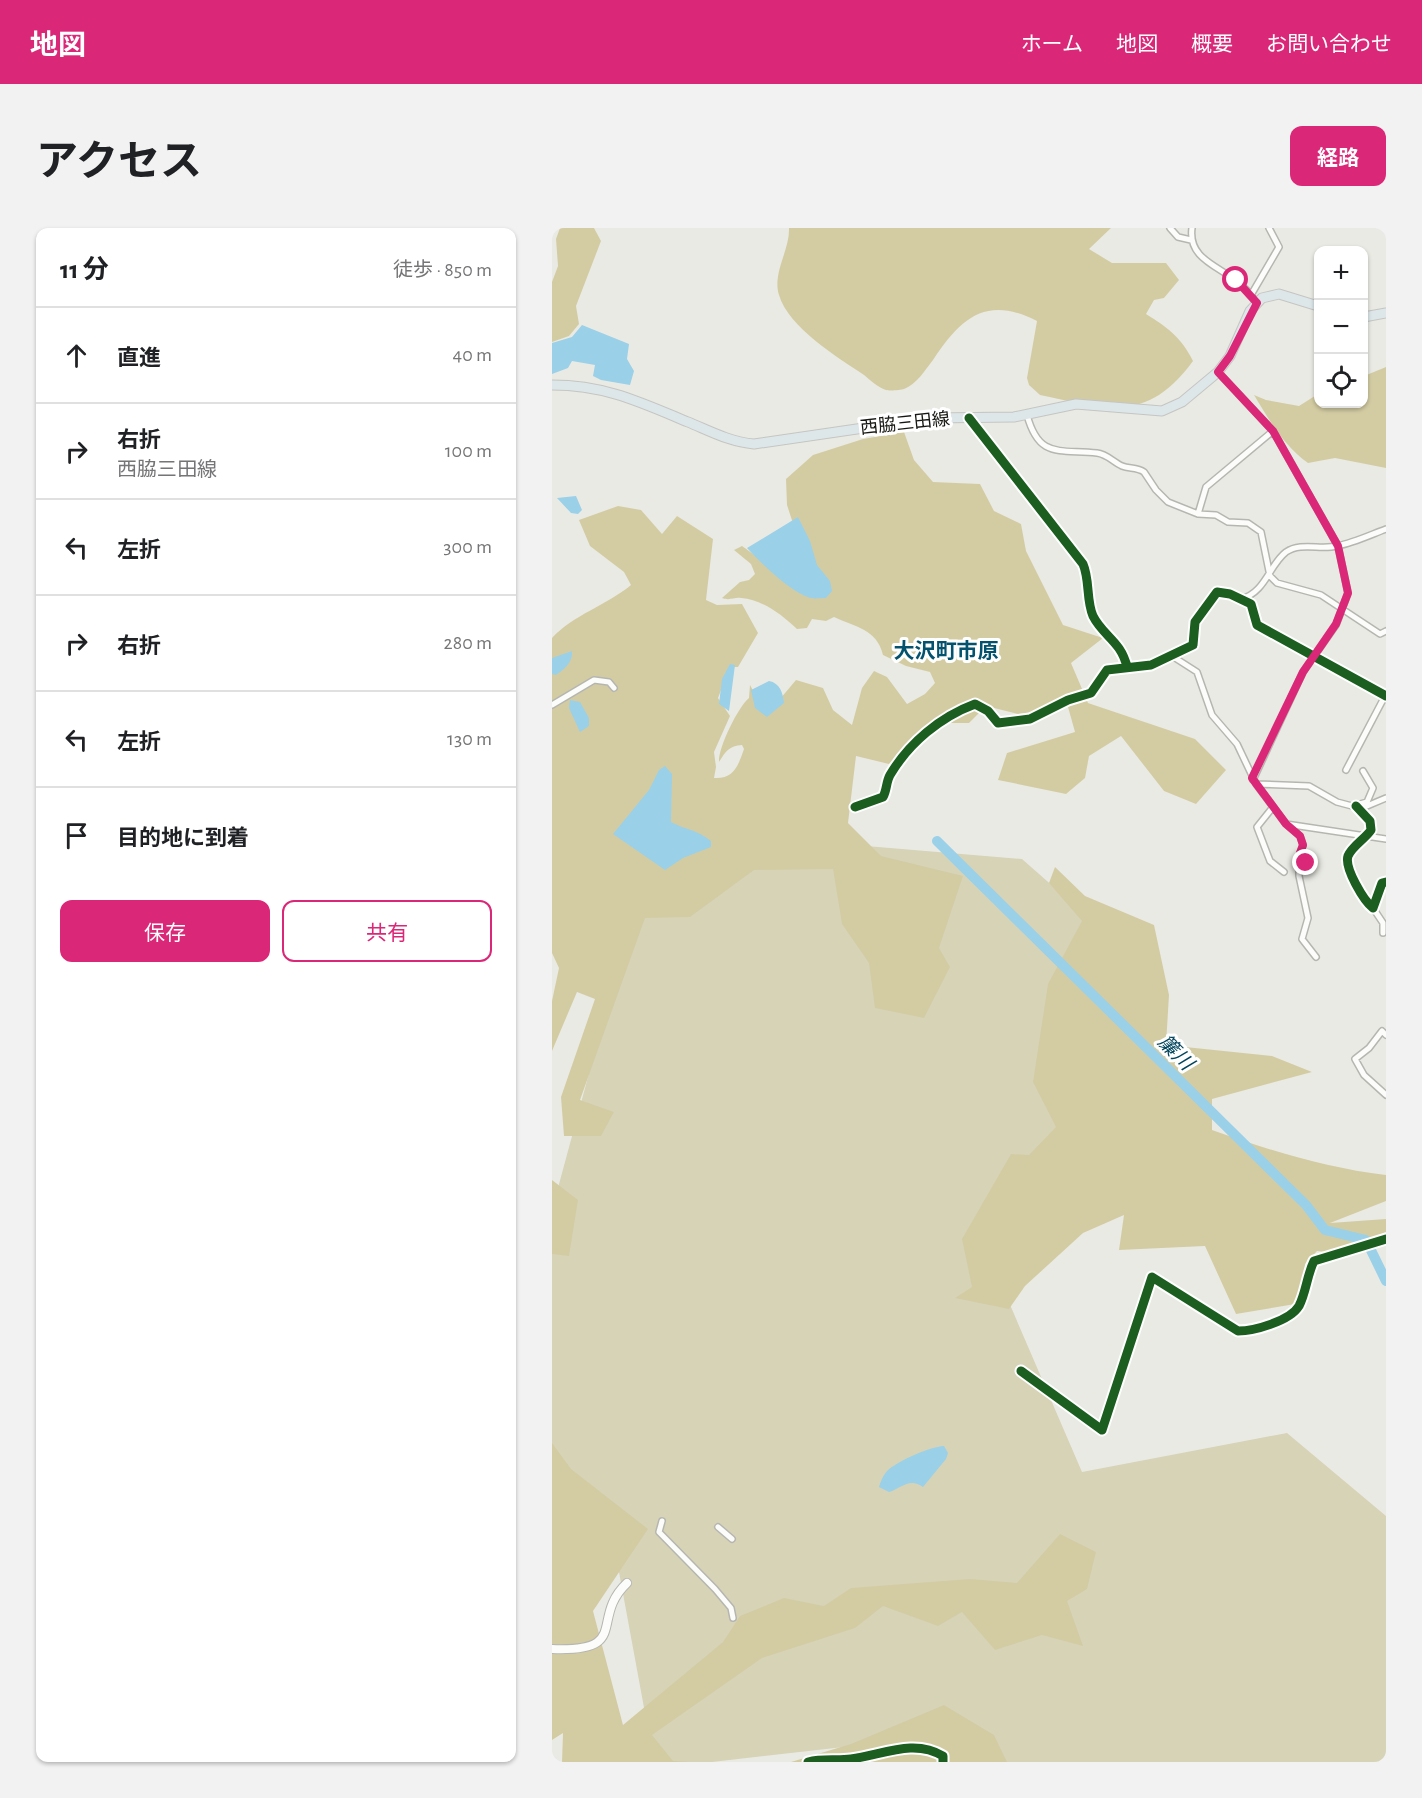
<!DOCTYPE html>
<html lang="ja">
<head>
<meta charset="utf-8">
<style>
  body { margin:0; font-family:"Alegreya Sans","Noto Sans JP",sans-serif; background:#f2f2f2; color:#202124 }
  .controls { position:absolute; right:18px; top:18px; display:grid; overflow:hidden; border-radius:12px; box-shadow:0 2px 4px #0004 }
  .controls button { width:54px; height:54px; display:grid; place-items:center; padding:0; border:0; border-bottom:2px solid #e0e0e0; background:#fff; color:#202124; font:30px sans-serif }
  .stop { position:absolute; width:18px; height:18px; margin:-14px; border:4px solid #db2777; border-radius:50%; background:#fff }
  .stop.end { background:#db2777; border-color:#fff; box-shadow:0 2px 6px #0008 }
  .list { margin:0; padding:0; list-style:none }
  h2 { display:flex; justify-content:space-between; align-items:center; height:78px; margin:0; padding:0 24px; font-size:26px }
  h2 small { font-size:20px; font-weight:400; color:#757577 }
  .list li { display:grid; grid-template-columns:39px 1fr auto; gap:18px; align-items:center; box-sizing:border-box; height:96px; padding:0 24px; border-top:2px solid #e0e0e0 }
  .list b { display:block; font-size:22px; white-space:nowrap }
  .list p { margin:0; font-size:20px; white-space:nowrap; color:#757577 }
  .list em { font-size:20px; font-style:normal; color:#757577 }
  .actions { display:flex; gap:12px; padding:18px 24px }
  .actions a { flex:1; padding:14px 0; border:2px solid #db2777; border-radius:12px; text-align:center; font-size:21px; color:#db2777 }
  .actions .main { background:#db2777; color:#fff }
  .icon { flex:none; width:33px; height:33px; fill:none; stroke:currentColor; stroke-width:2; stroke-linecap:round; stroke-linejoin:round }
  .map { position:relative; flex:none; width:834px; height:1534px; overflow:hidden; border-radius:12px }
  header { display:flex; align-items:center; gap:36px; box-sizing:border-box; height:84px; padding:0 30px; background:#db2777; color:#fff }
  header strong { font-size:28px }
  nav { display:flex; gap:33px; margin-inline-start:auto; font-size:21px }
  .intro { display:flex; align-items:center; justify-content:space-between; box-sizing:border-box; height:144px; padding:0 36px }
  h1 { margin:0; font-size:42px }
  .button { padding:15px 27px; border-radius:12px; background:#db2777; color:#fff; font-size:21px; font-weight:700 }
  main { display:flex; gap:36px; padding:0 36px }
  aside { flex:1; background:#fff; border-radius:12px; box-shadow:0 2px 4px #0004 }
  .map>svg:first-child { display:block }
  .green { fill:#d7d3b7 }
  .forest { fill:#d3cca3 }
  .water { fill:#9ad0e8 }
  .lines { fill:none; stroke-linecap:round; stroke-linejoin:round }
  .river { stroke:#9ad0e8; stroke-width:10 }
  .street-casing { stroke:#b6b6b1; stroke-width:8 }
  .secondary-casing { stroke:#b6b6b1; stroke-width:10 }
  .primary-casing { stroke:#c5c5c2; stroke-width:11 }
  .street { stroke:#fcfcfb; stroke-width:5 }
  .secondary { stroke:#fcfcfb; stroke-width:8 }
  .primary { stroke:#dde7ea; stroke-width:9 }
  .cycleway-casing { stroke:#fff; stroke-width:13 }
  .cycleway { stroke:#1b5e20; stroke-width:9 }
  .route { stroke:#db2777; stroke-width:8 }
  .labels { text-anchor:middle; stroke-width:6; stroke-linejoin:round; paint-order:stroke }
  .street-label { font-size:18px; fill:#161612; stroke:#fff }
  .water-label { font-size:20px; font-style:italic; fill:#00445c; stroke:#fff }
  .quarter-label { font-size:21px; font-weight:bold; fill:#04526d; stroke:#fff }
</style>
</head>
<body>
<header>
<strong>地図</strong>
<nav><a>ホーム</a><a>地図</a><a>概要</a><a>お問い合わせ</a></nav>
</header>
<div class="intro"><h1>アクセス</h1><a class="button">経路</a></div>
<main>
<aside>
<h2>11 分<small>徒歩 · 850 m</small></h2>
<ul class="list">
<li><svg class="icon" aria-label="ahead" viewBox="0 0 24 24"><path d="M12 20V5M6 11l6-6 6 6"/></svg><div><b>直進</b></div><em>40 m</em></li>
<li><svg class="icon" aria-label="right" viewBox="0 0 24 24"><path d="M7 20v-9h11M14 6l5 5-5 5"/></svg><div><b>右折</b><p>西脇三田線</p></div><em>100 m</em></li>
<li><svg class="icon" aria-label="left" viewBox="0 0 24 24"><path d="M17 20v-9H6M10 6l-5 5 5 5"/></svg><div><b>左折</b></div><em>300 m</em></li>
<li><svg class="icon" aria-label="right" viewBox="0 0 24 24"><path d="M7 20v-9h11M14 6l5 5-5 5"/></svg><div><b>右折</b></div><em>280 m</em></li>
<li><svg class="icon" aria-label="left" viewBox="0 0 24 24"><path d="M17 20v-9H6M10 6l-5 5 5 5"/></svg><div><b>左折</b></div><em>130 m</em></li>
<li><svg class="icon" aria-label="arrive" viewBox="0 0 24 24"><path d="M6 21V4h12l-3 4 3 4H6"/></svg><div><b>目的地に到着</b></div></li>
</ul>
<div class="actions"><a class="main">保存</a><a>共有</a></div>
</aside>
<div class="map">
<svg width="834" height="1534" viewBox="0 0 834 1534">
  <rect width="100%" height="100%" fill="#eaeae4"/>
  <!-- green -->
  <path class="green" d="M 208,609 L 470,631 L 545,697 L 520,899 L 437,1028 L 530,1244 L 735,1205 L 834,1288 L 834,1534 L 426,1534 L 407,1506 L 160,1534 L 102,1534 L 60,1306 L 0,1250 L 0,982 L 78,694 Z"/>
  <!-- forest -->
  <path class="forest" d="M 8,0 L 42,0 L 49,13 L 24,78 L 27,96 L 17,108 L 0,114 L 0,54 L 6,38 L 4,11 Z
    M 237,0 L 559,0 L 537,21 L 560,35 L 614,35 L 627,52 L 612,70 L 602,72 L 594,86 C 615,99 630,110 641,133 C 595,196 555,181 488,167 L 477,157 L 475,150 L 485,93 C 434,67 409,90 381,132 C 373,142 365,156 352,161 C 349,162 338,163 334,162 C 327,160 318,152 312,147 C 284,128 237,100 227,67 C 220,45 238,22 237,0 Z
    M 834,139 L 834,240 L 783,230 L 756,235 C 732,218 717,192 702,167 L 714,172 L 747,178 L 766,166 L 766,176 L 812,176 L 812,148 Z
    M 352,204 L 362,232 L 381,254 L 428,256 L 442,283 L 469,296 L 474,323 L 511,397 L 551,410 L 519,435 L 536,475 L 643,511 L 674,542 L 644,576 L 612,563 L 569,508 L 537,528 L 533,550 L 514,566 L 446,552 L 455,525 L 523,504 L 516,479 L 466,486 L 434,478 L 417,495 L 383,495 L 337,536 L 304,528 L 296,595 L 329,628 L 411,648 L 387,720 L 398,739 L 372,790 L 323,780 L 317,735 L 290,696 L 281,641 L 202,642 L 138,689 L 93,690 L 28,872 L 62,884 L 49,908 L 12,908 L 9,869 L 43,771 L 25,764 L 0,823 L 0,773 L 7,740 L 0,725 L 0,410 C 21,387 55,377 79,357 L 72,344 L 38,318 L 27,292 L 66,278 L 89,282 L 110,306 L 125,288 L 161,311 L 154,372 L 165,377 L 190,376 L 206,405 L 186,439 L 178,439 L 166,470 L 178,488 L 162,524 L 164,539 L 162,550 C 182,551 186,538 192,521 L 190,517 C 177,518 174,523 167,534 C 166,520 186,479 197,470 L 198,457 L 212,483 L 228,471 L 244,452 L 271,460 L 281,482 L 300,497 L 310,460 L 322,443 L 335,449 L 355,476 L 373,466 L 383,455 L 378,444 L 354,438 L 331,427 C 325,401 303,399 282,389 L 274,393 L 260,391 L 255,400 L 245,401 C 229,386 211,372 189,370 C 182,369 178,373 170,370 L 188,354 L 197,352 L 203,346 L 199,336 L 182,322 L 190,318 L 251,362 L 249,320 L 235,277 L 234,251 L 261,227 L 311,211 Z
    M 503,639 L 533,668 L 602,697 L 617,767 L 614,817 L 720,828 L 760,844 L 660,871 L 660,902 C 717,922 774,940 834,947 L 834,973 L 778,995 L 834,991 L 834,1004 L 784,1025 L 765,1023 L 753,1036 L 749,1075 L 684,1086 L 653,1018 L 567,1022 L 572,987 L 531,1005 L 473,1058 L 457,1081 L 403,1070 L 420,1059 L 410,1011 L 459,926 L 477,927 L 504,899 L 481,854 L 496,756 L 530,693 L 497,655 Z
    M 0,952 L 26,972 L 17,1028 L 0,1026 Z
    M 0,1215 L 19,1241 L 96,1301 L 41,1383 L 71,1497 L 171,1414 L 188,1388 L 232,1370 L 272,1378 L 299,1360 L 418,1351 L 465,1355 L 508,1306 L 544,1324 L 535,1361 L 515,1373 L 531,1418 L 490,1407 L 443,1422 L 410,1384 L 386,1398 L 331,1378 L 303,1400 L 210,1430 L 100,1507 L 121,1533 L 139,1534 L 10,1534 L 11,1505 L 0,1512 Z
    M 392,1477 L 442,1507 L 455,1534 L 239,1534 L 299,1516 Z"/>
  <!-- water -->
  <path class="water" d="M 30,97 L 77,116 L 75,131 L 82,143 L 78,157 L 49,152 L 41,148 L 43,137 L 20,133 L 16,140 L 0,146 L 0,115 L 20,109 Z
    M 24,268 L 30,282 L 26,286 L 19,285 L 5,270 Z
    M 246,289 L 258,313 L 265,337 L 278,353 L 280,363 L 274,370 C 270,370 263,371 259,370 C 239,365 209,335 195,320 Z
    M 20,423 C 21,434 13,441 4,447 L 0,446 L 0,430 Z
    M 178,436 L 183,437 L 177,483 L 167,476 L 170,451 Z
    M 217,453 C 228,455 231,465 232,475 L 215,489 L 203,480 L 199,462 Z
    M 18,472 L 28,474 L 37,490 L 37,498 L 28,504 L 17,480 Z
    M 113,538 L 120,546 L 119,594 C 136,603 142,600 159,613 L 159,619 L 131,630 L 113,642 L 61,606 L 97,562 L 107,542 Z
    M 392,1218 L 396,1225 L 394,1231 L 371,1259 C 358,1249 349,1260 337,1264 L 327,1259 C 329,1253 331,1247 336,1242 C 348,1232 377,1219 392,1218 Z"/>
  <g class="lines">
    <!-- river -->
    <path class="river" d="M 385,613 L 754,977 L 773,1002 L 814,1012 L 834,1053"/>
    <defs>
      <path id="street" d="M 618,0 L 626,9 L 639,12
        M 640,0 C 636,29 663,37 682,51 C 690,57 699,66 705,75
        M 699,67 L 727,19 L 717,0
        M 666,144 L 721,203 L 786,318 L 796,365 L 784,397 L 751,444 L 701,552
        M 475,187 C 487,231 507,221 545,225 C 555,226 561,234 570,238 C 577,241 585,239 592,244 L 604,262 L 616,274 L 646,286 L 664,287 L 676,294 L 696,295 L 709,304 L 718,348 L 725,355 L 769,367 L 828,406 L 834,403
        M 417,190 L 531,336 C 538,352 534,372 541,388 C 551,408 569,413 575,439
        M 646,286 L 654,259 L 721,203
        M 689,371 C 714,364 717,337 734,324 C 749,314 768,322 785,318 C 801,315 818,307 834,301
        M 620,428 L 645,444 L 660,487 L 685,516 L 704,556 L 757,558 L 785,574 L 800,578 L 815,578 L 834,570
        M 0,477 L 42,452 L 57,454 L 62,460
        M 794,542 L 834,466
        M 704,556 L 734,596 L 834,611
        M 808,576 L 815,574 L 821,560 L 811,543
        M 303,579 L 331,569 C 335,562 334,554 338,547 C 357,515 388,489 423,476 L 436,483 L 446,495 L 478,491 L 516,472 L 539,465 L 555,442 L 599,437 L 641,417 L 643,394 L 665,364 L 678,366 L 699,376 L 705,397 L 834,468
        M 721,579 L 705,599 L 718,633 L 732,644
        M 805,579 L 818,593 L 819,602 C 813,611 800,618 796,628 C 792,640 812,673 821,680 L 830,655 L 834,654
        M 735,597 L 748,608 L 751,617 L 747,628 L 747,648 L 756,690 L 750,711 L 764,729
        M 748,625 L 754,635
        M 821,680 L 831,695 L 831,705
        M 834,807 L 830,803 L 817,820 L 803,831 L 812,847 L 834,867
        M 469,1143 L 550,1202 L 600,1049 L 686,1103 C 702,1103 738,1093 747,1078 C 754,1065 755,1047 762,1033 L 834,1011
        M 110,1293 L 107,1304 L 163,1361 L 179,1380 L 181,1390
        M 166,1299 L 180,1311
        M 256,1534 C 271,1530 285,1533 299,1531 C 330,1527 362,1510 391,1528 L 391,1534"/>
      <path id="secondary" d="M 0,1421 C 80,1424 37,1391 75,1355"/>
      <path id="primary" d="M 812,89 L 834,85
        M 0,157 C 53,157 88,174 136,194 C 158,203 178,214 202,216 L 380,190 L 462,189 L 524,176 L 610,183 L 630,174 L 666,144 L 678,128 L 698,83 L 710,70 L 727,66 L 766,78"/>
    </defs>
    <!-- street casing -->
    <use href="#street" class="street-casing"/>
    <!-- secondary casing -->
    <use href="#secondary" class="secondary-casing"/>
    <!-- primary casing -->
    <use href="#primary" class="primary-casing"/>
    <!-- street -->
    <use href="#street" class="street"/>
    <!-- secondary -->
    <use href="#secondary" class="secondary"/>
    <!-- primary -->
    <use href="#primary" class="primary"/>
    <defs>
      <path id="cycleway" d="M 417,190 L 531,336 C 538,352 534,372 541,388 C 551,408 569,413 575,439
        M 804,578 L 818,593 L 819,602 C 813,611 800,618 796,628 C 792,640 812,673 821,680 L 830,655 L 834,654
        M 303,579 L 331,569 C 335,562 334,554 338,547 C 357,515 388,489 423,476 L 436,483 L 446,495 L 478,491 L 516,472 L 539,465 L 555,442 L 599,437 L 641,417 L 643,394 L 665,364 L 678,366 L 699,376 L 705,397 L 834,468
        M 469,1143 L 550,1202 L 600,1049 L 686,1103 C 702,1103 738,1093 747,1078 C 754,1065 755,1047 762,1033 L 834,1011
        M 256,1534 C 271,1530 285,1533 299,1531 C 330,1527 362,1510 391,1528 L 391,1534"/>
    </defs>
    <!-- cycleway casing -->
    <use href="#cycleway" class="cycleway-casing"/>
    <!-- cycleway -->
    <use href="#cycleway" class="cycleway"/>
  </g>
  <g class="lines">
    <!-- route -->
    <path class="route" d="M 684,52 L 705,75 L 678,128 L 666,144 L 721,203 L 786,318 L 796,365 L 784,396 L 751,444 L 700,550 L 734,596 L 748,608 L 751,617 L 748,625 L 754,635"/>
  </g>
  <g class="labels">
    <!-- street labels -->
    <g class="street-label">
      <text transform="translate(353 195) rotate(-6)" y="6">西脇三田線</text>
    </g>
    <!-- water labels -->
    <g class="water-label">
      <text transform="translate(624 824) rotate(45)" y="7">簾川</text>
    </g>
    <!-- quarter labels -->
    <g class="quarter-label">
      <text x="394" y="430">大沢町市原</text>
    </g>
  </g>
</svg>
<div class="controls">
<button>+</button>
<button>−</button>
<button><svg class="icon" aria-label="locate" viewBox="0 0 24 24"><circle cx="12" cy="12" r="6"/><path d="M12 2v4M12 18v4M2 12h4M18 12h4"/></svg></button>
</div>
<div class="stop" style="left:684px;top:52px"></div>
<div class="stop end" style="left:754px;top:635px"></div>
</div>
</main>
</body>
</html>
